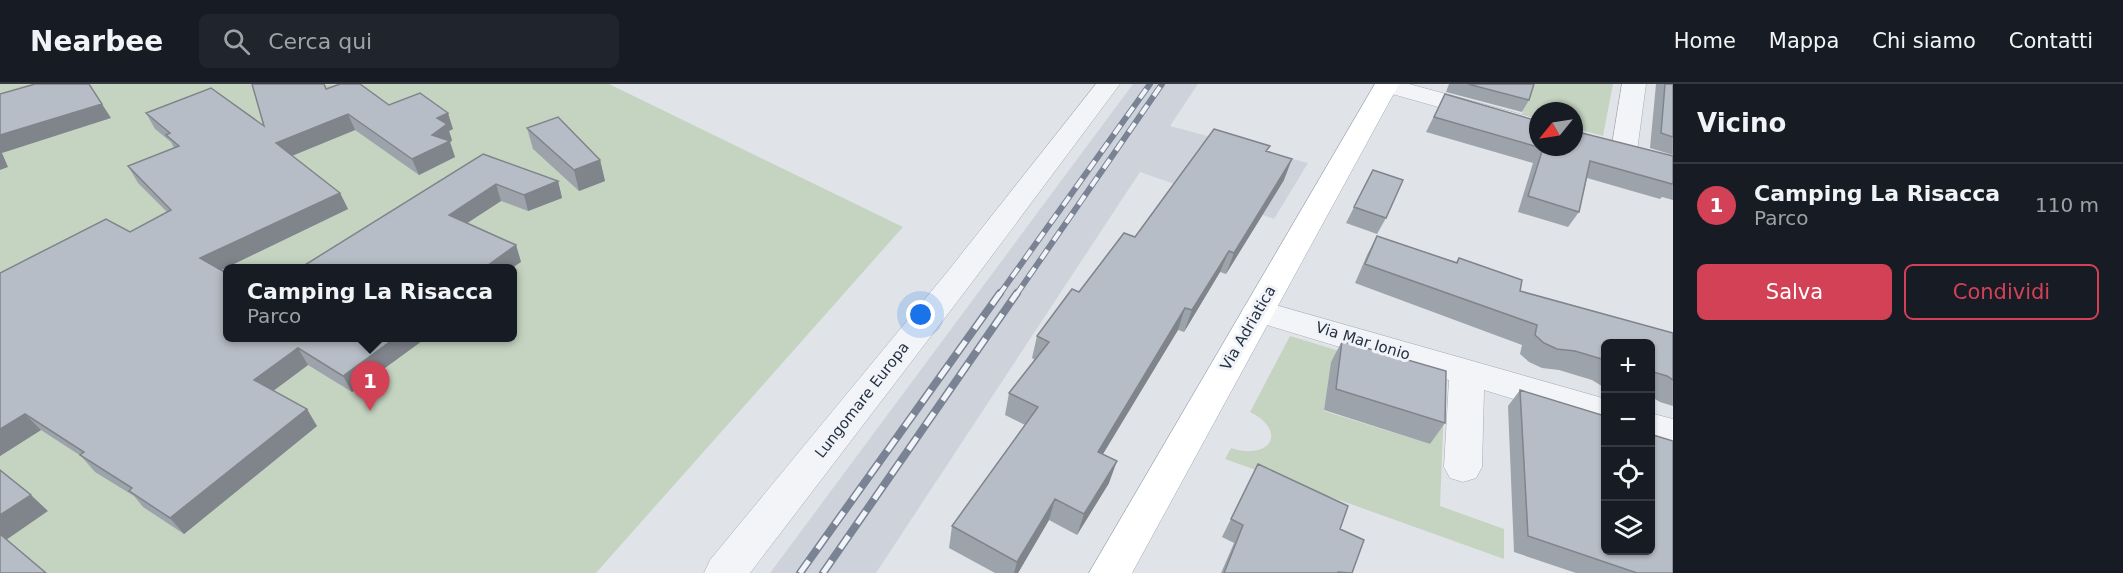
<!DOCTYPE html>
<html lang="it">
<head>
<meta charset="utf-8">
<style>
  body { margin:0; font-family:"DejaVu Sans",sans-serif; background:#20242c; color:#f1f3f6 }
  .controls { position:absolute; right:18px; bottom:18px; display:grid; overflow:hidden; border-radius:9px; box-shadow:0 2px 4px #0004 }
  .controls button { width:54px; height:54px; display:grid; place-items:center; padding:0; border:0; border-bottom:2px solid #363941; background:#171b24; color:#f1f3f6; font:30px sans-serif }
  .compass { position:absolute; left:1529px; top:18px; width:54px; height:54px; border-radius:50%; background:#171b24; box-shadow:0 2px 4px #0004; rotate:240deg }
  .you { position:absolute; left:921px; top:231px; width:21px; height:21px; margin:-15px; border:4px solid #fff; border-radius:50%; background:#1a73e8; box-shadow:0 0 0 9px #1a73e833 }
  .badge { display:grid; place-items:center; width:39px; height:39px; border-radius:50%; background:#d24156; color:#fff; font-size:20px; font-weight:700 }
  .pin { position:absolute; translate:-50% -50px; filter:drop-shadow(0 2px 3px #0008) }
  .pin::after { content:''; position:absolute; top:32px; width:21px; height:18px; background:inherit; clip-path:polygon(0 0,100% 0,50% 100%) }
  .popup { position:absolute; left:223px; top:180px; width:294px; height:78px; box-sizing:border-box; display:grid; place-content:center; border-radius:9px; background:#171b24; filter:drop-shadow(0 2px 4px #0005); font-size:20px; white-space:nowrap; color:#9ea1a6 }
  .popup b { font-size:22px; color:#f1f3f6 }
  .popup::after { content:''; position:absolute; left:50%; top:100%; margin-left:-12px; border:12px solid transparent; border-top-color:#171b24 }
  .list { margin:0; padding:0; list-style:none }
  h2 { display:flex; justify-content:space-between; align-items:center; height:78px; margin:0; padding:0 24px; font-size:26px }
  h2 small { font-size:20px; font-weight:400; color:#9ea1a6 }
  .list li { display:grid; grid-template-columns:39px 1fr auto; gap:18px; align-items:center; box-sizing:border-box; height:84px; padding:0 24px; border-top:2px solid #363941 }
  .list b { display:block; font-size:22px; white-space:nowrap }
  .list p { margin:0; font-size:20px; white-space:nowrap; color:#9ea1a6 }
  .list em { font-size:20px; font-style:normal; color:#9ea1a6 }
  .actions { display:flex; gap:12px; padding:18px 24px }
  .actions a { flex:1; padding:14px 0; border:2px solid #d24156; border-radius:9px; text-align:center; font-size:21px; color:#d24156 }
  .actions .main { background:#d24156; color:#fff }
  .icon { flex:none; width:33px; height:33px; fill:none; stroke:currentColor; stroke-width:2; stroke-linecap:round; stroke-linejoin:round }
  .map { position:relative; flex:none; width:1673px; height:489px; overflow:hidden }
  header { display:flex; align-items:center; gap:36px; box-sizing:border-box; height:84px; padding:0 30px; background:#171b24; border-bottom:2px solid #363941 }
  header strong { font-size:28px }
  nav { display:flex; gap:33px; margin-inline-start:auto; font-size:21px }
  .search { width:420px; height:54px; background:#20242c; display:flex; align-items:center; gap:15px; box-sizing:border-box; padding:0 21px; border-radius:9px; color:#9ea1a6; font-size:22px }
  main { display:flex }
  aside { flex:1; background:#171b24 }
  .map>svg:first-child { display:block }
  .built { fill:#ced3db }
  .green { fill:#c5d4c1; fill-rule:evenodd }
  .lines { fill:none; stroke-linecap:round; stroke-linejoin:round }
  .street-casing { stroke:#a5abb3; stroke-width:1 }
  .primary-casing { stroke:#9fa8b6; stroke-width:1 }
  .street { fill:#f3f4f8; fill-rule:evenodd }
  .primary { fill:#fff; fill-rule:evenodd }
  .rail-far1-casing { stroke:#798394; stroke-width:6 }
  .rail-casing { stroke:#798394; stroke-width:8 }
  .rail-far1 { stroke:#f0f3f7; stroke-width:4; stroke-dasharray:11; stroke-linecap:butt }
  .rail { stroke:#f0f3f7; stroke-width:5; stroke-dasharray:15; stroke-linecap:butt }
  .wall { fill:#9da3aa }
  .shaded-wall { fill:#80848b }
  .building { fill:#b7bdc6; stroke:#80848b; stroke-width:1.5 }
  .labels { text-anchor:middle; stroke-width:6; stroke-linejoin:round; paint-order:stroke }
  .street-label { font-size:15px; fill:#283141; stroke:#f0f3f7 }
</style>
</head>
<body>
<header>
<strong>Nearbee</strong>
<div class="search"><svg class="icon" aria-label="search" viewBox="0 0 24 24"><circle cx="10" cy="10" r="6"/><path d="M15 15l6 6"/></svg>Cerca qui</div>
<nav><a>Home</a><a>Mappa</a><a>Chi siamo</a><a>Contatti</a></nav>
</header>
<main>
<div class="map">
<svg width="1673" height="489" viewBox="0 0 1673 489">
  <rect width="100%" height="100%" fill="#e0e4e9"/>
  <!-- built -->
  <path class="built" d="M 1133,0 L 1198,0 L 1170,42 L 1308,79 L 1274,135 L 1140,88 L 876,489 L 770,489 Z"/>
  <!-- green -->
  <path class="green" d="M 0,0 L 609,0 L 903,143 L 596,489 L 0,489 ZM 228,184 L 512,184 L 512,254 L 228,254 Z
    M 1497,0 L 1613,0 L 1603,52 L 1574,44 L 1574,27 L 1538,27 L 1538,34 L 1522,30 L 1530,9 Z
    M 1290,252 L 1445,299 L 1440,422 L 1504,445 L 1504,475 L 1225,375 L 1231,364 C 1271,377 1288,347 1250,328 ZM 1331,279 L 1430,360 L 1324,327 Z"/>
  <g class="lines">
    <defs>
      <path id="street" d="M 1096,0 L 1120,0 L 970,201 L 750,489 L 704,489 L 710,476 L 948,187 Z
        M 1375,0 L 1409,0 L 1538,35 L 1538,51 L 1378,6 Z
        M 1622,0 L 1646,0 L 1637,67 L 1633,73 L 1624,75 L 1615,73 L 1611,67 Z
        M 1258,216 L 1606,315 L 1606,343 L 1484,306 L 1482,383 L 1476,394 L 1463,398 L 1450,394 L 1444,383 L 1449,296 L 1247,235 L 1242,227 L 1247,219 Z
        M 1650,329 L 1673,335 L 1673,363 L 1650,357 Z"/>
      <path id="primary" d="M 1375,0 L 1399,0 L 1132,489 L 1089,489 Z"/>
    </defs>
    <!-- street casing -->
    <use href="#street" class="street-casing"/>
    <!-- primary casing -->
    <use href="#primary" class="primary-casing"/>
    <!-- street -->
    <use href="#street" class="street"/>
    <!-- primary -->
    <use href="#primary" class="primary"/>
    <defs>
      <path id="rail-far1" d="M 999,211 L 1150,0
        M 1016,211 L 1162,0"/>
      <path id="rail" d="M 800,489 L 1000,209
        M 823,489 L 1017,209"/>
    </defs>
    <!-- rail-far1 casing -->
    <use href="#rail-far1" class="rail-far1-casing"/>
    <!-- rail casing -->
    <use href="#rail" class="rail-casing"/>
    <!-- rail-far1 -->
    <use href="#rail-far1" class="rail-far1"/>
    <!-- rail -->
    <use href="#rail" class="rail"/>
  </g>
  <!-- wall -->
  <path class="wall" d="M 252,0 L 324,0 L 326,5 L 389,21 L 453,45 L 449,47 L 452,56 L 450,58 L 455,73 L 419,91 L 355,46 L 292,72 L 340,109 L 348,125 L 221,186 L 228,254 L 426,254 L 352,308 L 308,281 L 273,307 L 317,342 L 184,450 L 143,423 L 134,412 L 95,388 L 81,372 L 41,346 L 0,372 L 0,189 L 130,148 L 167,128 L 138,99 L 128,82 L 174,64 L 171,58 L 155,45 L 146,29 L 264,42 Z
    M 1449,0 L 1534,0 L 1529,16 L 1522,28 L 1446,8 Z
    M 1656,0 L 1673,0 L 1673,71 L 1650,64 Z
    M 1445,10 L 1593,53 L 1673,72 L 1673,116 L 1662,113 L 1660,115 L 1587,94 L 1579,128 L 1568,143 L 1518,128 L 1533,79 L 1426,48 Z
    M 527,44 L 600,76 L 605,97 L 579,107 L 533,65 Z
    M 1267,68 L 1284,96 L 1226,190 L 1220,188 L 1184,248 L 1178,246 L 1102,370 L 1109,399 L 1077,451 L 1049,436 L 1018,489 L 995,489 L 949,464 L 952,442 L 1025,341 L 1005,331 L 1009,309 L 1035,276 L 1032,274 L 1037,252 L 1079,208 L 1135,153 Z
    M 483,70 L 558,97 L 562,114 L 528,127 L 501,117 L 467,139 L 516,161 L 521,178 L 300,184 Z
    M 1354,123 L 1386,134 L 1377,150 L 1346,139 Z
    M 1377,152 L 1456,178 L 1459,174 L 1520,207 L 1673,249 L 1673,322 L 1660,318 L 1650,312 L 1650,260 L 1605,260 L 1605,304 L 1592,296 L 1559,286 L 1542,284 L 1529,278 L 1520,270 L 1522,261 L 1355,199 L 1367,171 Z
    M 1342,257 L 1445,339 L 1430,360 L 1324,326 L 1331,278 Z
    M 1520,306 L 1673,489 L 1576,489 L 1514,468 L 1508,322 Z
    M 1258,380 L 1340,445 L 1352,489 L 1221,489 L 1234,459 L 1222,453 Z"/>
  <!-- shaded-wall -->
  <path class="shaded-wall" d="M 102,20 L 111,34 L 2,69 L 8,83 L 0,86 L 0,51 Z
    M 448,29 L 453,45 L 449,47 L 452,56 L 450,58 L 455,73 L 419,91 L 412,75 L 432,51 L 437,34 Z
    M 348,30 L 355,46 L 284,75 L 276,59 Z
    M 1292,75 L 1284,96 L 1226,190 L 1234,169 Z
    M 600,76 L 605,97 L 579,107 L 574,86 Z
    M 558,97 L 562,114 L 528,127 L 524,111 Z
    M 496,100 L 501,117 L 455,147 L 449,131 Z
    M 340,109 L 348,125 L 211,191 L 200,174 Z
    M 516,161 L 521,178 L 512,184 L 484,184 Z
    M 1229,167 L 1220,188 L 1184,248 L 1192,226 Z
    M 1185,224 L 1178,246 L 1091,390 L 1098,368 Z
    M 395,254 L 426,254 L 352,308 L 343,292 Z
    M 298,264 L 308,281 L 265,313 L 254,296 Z
    M 307,325 L 317,342 L 184,450 L 170,434 Z
    M 25,330 L 41,346 L 0,372 L 0,345 Z
    M 1117,377 L 1109,399 L 1077,451 L 1084,430 Z
    M 31,411 L 48,427 L 6,456 L 0,450 L 0,431 Z
    M 1055,415 L 1049,436 L 1018,489 L 1014,489 L 1017,478 Z"/>
  <!-- building -->
  <path class="building" d="M 35,0 L 89,0 L 102,20 L 0,51 L 0,10 Z
    M 252,0 L 324,0 L 326,5 L 340,0 L 360,0 L 389,21 L 420,9 L 448,29 L 437,34 L 447,40 L 432,51 L 450,57 L 412,75 L 348,30 L 276,59 L 340,109 L 200,174 L 228,190 L 228,254 L 395,254 L 343,292 L 298,264 L 254,296 L 307,325 L 170,434 L 129,407 L 132,404 L 80,371 L 84,368 L 25,330 L 0,345 L 0,189 L 106,135 L 130,148 L 171,126 L 128,82 L 179,62 L 166,51 L 170,49 L 146,29 L 211,4 L 264,42 Z
    M 1468,0 L 1534,0 L 1529,16 Z
    M 1665,0 L 1673,0 L 1673,53 L 1661,49 Z
    M 1445,10 L 1538,37 L 1538,63 L 1434,33 Z
    M 558,33 L 600,76 L 574,86 L 527,44 Z
    M 1214,45 L 1270,62 L 1266,67 L 1292,75 L 1234,169 L 1229,167 L 1192,226 L 1185,224 L 1098,368 L 1117,377 L 1084,430 L 1055,415 L 1017,478 L 952,442 L 1038,323 L 1009,309 L 1049,258 L 1037,252 L 1072,205 L 1079,208 L 1124,149 L 1135,153 Z
    M 1574,47 L 1673,72 L 1673,98 L 1672,100 L 1590,77 L 1579,128 L 1528,112 L 1543,64 L 1539,63 L 1574,63 Z
    M 483,70 L 558,97 L 524,111 L 496,100 L 449,131 L 516,161 L 484,184 L 300,184 Z
    M 1373,86 L 1403,96 L 1386,134 L 1354,123 Z
    M 1377,152 L 1457,179 L 1459,174 L 1522,196 L 1520,207 L 1673,249 L 1673,296 L 1667,292 L 1650,287 L 1650,260 L 1605,260 L 1605,276 L 1575,267 L 1557,265 L 1544,259 L 1535,251 L 1537,241 L 1365,180 Z
    M 1342,257 L 1446,287 L 1445,339 L 1336,305 Z
    M 1520,306 L 1605,332 L 1605,466 L 1650,466 L 1650,350 L 1673,357 L 1673,489 L 1637,489 L 1528,452 Z
    M 1258,380 L 1348,422 L 1340,445 L 1364,456 L 1352,489 L 1338,488 L 1338,489 L 1224,489 L 1243,441 L 1231,435 Z
    M 0,386 L 31,411 L 0,431 Z
    M 0,450 L 46,489 L 0,489 Z"/>
  <g class="labels">
    <!-- street labels -->
    <g class="street-label">
      <text transform="translate(1248 244) rotate(-60)" y="5">Via Adriatica</text>
      <text transform="translate(1363 257) rotate(17)" y="5">Via Mar Ionio</text>
      <text transform="translate(862 316) rotate(-52)" y="5">Lungomare Europa</text>
    </g>
  </g>
</svg>
<div class="controls">
<button>+</button>
<button>−</button>
<button><svg class="icon" aria-label="locate" viewBox="0 0 24 24"><circle cx="12" cy="12" r="6"/><path d="M12 2v4M12 18v4M2 12h4M18 12h4"/></svg></button>
<button><svg class="icon" aria-label="layers" viewBox="0 0 24 24"><path d="M12 4l9 5-9 5-9-5zM3 14l9 5 9-5"/></svg></button>
</div>
<svg class="compass" viewBox="-18 -18 36 36"><path d="M0-13l5 13h-10z" fill="#e53935"/><path d="M0 13l5-13h-10z" fill="#9ea1a6"/></svg>
<div class="you"></div>
<div class="pin badge" style="left:370px;top:327px">1</div>
<div class="popup"><b>Camping La Risacca</b>Parco</div>
</div>
<aside>
<h2>Vicino<small></small></h2>
<ul class="list">
<li><span class="badge">1</span><div><b>Camping La Risacca</b><p>Parco</p></div><em>110 m</em></li>
</ul>
<div class="actions"><a class="main">Salva</a><a>Condividi</a></div>
</aside>
</main>
</body>
</html>
